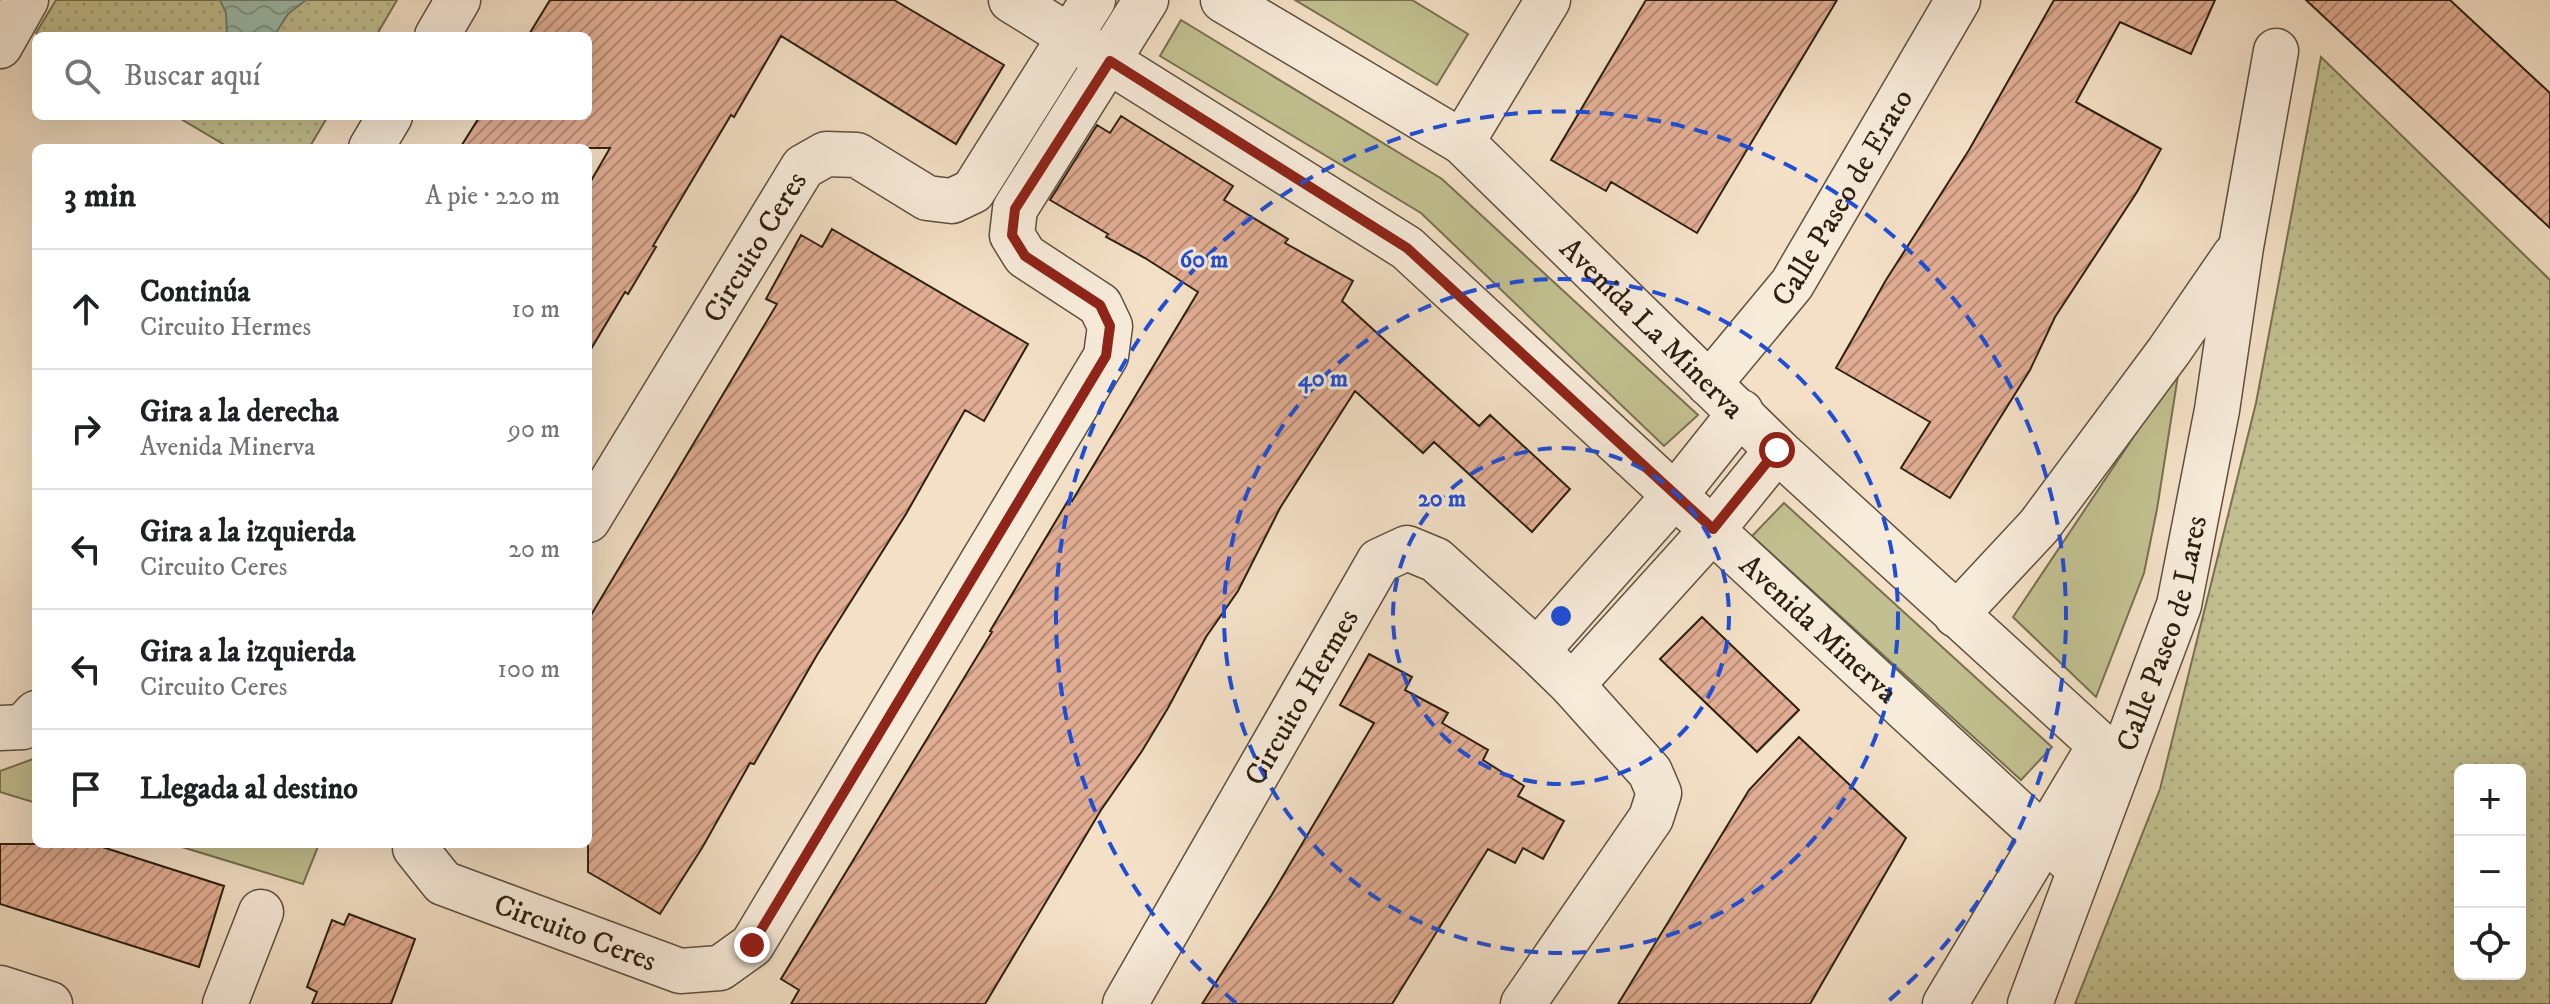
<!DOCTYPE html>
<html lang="es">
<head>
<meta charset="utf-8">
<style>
  body { margin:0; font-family:"IM FELL DW Pica",serif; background:#f2f2f2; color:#202124 }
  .controls { position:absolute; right:24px; bottom:24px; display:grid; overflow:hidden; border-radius:12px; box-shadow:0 8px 32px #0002 }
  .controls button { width:72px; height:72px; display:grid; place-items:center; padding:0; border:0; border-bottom:2px solid #e0e0e0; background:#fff; color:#202124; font:40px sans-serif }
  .stop { position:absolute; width:24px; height:24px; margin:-18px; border:6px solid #8f2418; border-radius:50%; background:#fff }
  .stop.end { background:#8f2418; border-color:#fff; box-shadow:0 2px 8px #0008 }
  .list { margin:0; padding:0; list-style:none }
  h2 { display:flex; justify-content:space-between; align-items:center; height:104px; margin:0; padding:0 32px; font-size:34px }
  h2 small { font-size:26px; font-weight:400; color:#757577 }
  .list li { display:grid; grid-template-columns:52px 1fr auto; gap:24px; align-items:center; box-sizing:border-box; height:120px; padding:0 32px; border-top:2px solid #e0e0e0 }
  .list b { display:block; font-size:30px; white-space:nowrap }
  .list p { margin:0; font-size:26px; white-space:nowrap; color:#757577 }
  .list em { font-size:26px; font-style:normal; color:#757577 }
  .icon { flex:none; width:44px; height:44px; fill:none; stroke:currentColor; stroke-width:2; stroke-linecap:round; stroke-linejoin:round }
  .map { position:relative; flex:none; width:2550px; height:1004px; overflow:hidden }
  .search { position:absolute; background:#fff; box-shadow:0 8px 32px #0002; left:32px; top:32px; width:560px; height:88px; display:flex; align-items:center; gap:20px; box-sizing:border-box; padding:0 28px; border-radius:12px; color:#757577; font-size:30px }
  .panel { position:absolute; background:#fff; box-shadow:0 8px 32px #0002; left:32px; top:144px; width:560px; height:704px; border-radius:12px }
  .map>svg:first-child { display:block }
  .park { fill:url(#park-dots); stroke:#787050; stroke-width:2; fill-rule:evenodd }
  .garden { fill:#c2c090; stroke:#787050; stroke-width:2 }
  .water { fill:url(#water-waves); stroke:#707f6f; stroke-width:2 }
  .building { fill:url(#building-hatch); stroke:#2d2010; stroke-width:2 }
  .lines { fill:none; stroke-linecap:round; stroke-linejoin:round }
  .minor-casing { stroke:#5e503e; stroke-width:47 }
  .minor { stroke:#f7ebda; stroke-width:44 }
  .route { stroke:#8f2418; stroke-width:10 }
  .ring { fill:none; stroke:#1d4ed8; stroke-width:4; stroke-dasharray:14 10 }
  .labels { text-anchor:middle; stroke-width:6; stroke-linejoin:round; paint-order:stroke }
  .street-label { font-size:30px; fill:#2d2010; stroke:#f7ebda }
  .centre { fill:#1d4ed8; stroke:#f7ebda; stroke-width:4 }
  .ring-label { font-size:24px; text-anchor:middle; font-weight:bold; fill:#1d4ed8; stroke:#f7ebda; stroke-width:6; stroke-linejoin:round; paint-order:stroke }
</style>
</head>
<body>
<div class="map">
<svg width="2550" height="1004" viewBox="0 0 2550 1004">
  <defs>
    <pattern id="park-dots" width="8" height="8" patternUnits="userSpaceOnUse" patternTransform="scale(2)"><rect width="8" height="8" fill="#c2c090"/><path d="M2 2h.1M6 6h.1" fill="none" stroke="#a7a57b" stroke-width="1.8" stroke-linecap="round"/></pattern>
    <pattern id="water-waves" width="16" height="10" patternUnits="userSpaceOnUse" patternTransform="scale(2)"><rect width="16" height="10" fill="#9dbeaf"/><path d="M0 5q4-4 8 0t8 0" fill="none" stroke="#809a8d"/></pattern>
    <pattern id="building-hatch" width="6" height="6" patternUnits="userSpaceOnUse" patternTransform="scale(2)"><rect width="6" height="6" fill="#e1ad93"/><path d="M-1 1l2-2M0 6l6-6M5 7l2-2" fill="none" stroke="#b78c77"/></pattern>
  </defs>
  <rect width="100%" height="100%" fill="#f3e0c6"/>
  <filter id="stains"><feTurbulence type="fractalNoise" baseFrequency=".0025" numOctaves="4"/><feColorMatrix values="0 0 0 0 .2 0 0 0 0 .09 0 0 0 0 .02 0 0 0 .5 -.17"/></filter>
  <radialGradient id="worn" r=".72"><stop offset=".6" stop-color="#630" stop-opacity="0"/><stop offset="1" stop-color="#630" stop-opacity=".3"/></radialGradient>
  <!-- park -->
  <path class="park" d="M 56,0 L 397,0 L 376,36 L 40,36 L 36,33 Z
    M 2321,57 L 2550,280 L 2550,1004 L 2075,1004 L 2160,789 L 2256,403 ZM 2520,770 L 2520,974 L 2460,974 L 2460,770 Z
    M 176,116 L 328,116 L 309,148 L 230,148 Z"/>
  <!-- garden -->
  <path class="garden" d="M 1295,0 L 1412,0 L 1468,34 L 1437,85 Z
    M 1181,20 L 1442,179 L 1698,415 L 1664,446 L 1421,213 L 1160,56 Z
    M 2179,369 L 2157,509 L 2144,573 L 2096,697 L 2013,617 Z
    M 1784,503 L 2052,747 L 2021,780 L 1752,536 Z
    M 36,758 L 36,803 L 0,792 L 0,771 Z
    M 172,844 L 319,844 L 303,884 Z"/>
  <!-- water -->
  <path class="water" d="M 220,0 L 306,0 L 288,14 L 274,36 L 227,36 L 226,13 Z"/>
  <!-- building -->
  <path class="building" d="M 550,0 L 894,0 L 1004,65 L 956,144 L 781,36 L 734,117 L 731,115 L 653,246 L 656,247 L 628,294 L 625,292 L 588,354 L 588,186 L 610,148 L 460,148 L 480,116 L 588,116 L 588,36 L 528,36 Z
    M 1646,0 L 1837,0 L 1697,233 L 1611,182 L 1606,191 L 1551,160 Z
    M 2054,0 L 2215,0 L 2191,54 L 2120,22 L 2076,102 L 2161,149 L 2137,192 L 2055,317 L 2030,370 L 1950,498 L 1901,468 L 1930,422 L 1836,368 L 1886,280 L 1969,150 Z
    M 2306,0 L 2450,0 L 2550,93 L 2550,228 Z
    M 1121,116 L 1233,186 L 1224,200 L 1288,239 L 1285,243 L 1353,281 L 1342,301 L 1479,426 L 1490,415 L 1570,489 L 1532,532 L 1434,442 L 1423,453 L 1355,391 L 1280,508 L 1238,591 L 1206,637 L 1168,708 L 1142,751 L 1101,810 L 985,1004 L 791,1004 L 799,990 L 781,979 L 992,632 L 990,631 L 1069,499 L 1072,501 L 1198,292 L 1145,258 L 1106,237 L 1108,234 L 1050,200 L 1097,125 L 1110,133 Z
    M 832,229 L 1028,344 L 984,421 L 965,410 L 906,514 L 817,655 L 754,764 L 750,763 L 702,848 L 660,914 L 588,872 L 588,620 L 777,304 L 766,299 L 801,235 L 822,247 Z
    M 1702,617 L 1799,710 L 1757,752 L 1660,659 Z
    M 1369,654 L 1412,677 L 1405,690 L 1448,713 L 1442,723 L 1488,750 L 1483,760 L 1524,786 L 1518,796 L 1564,821 L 1543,859 L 1523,848 L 1515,863 L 1488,849 L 1392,1004 L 1202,1004 L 1271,896 L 1374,723 L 1340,705 Z
    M 1799,737 L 1906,838 L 1810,1004 L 1618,1004 L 1749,790 Z
    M 0,844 L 93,844 L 224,886 L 199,967 L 0,904 Z
    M 349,914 L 415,939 L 391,1004 L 312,1004 L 317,992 L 307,987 L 332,920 L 344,925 Z"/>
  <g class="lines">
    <defs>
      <g id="minor">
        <path id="s1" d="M 1011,0 L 1407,248 L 2079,869"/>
        <path id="s2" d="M 1223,0 L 1462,142 L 1777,450 L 2120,763"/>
        <path d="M 437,36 L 458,0"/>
        <path d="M 0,46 L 26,0"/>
        <path d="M 1462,142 L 1548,0"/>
        <path d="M 371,148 L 390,116"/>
        <path id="s3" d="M 1709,384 L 1792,284 L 1958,0"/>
        <path id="s4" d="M 588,520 L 803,167 L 826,154 L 857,155 L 927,198 L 952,201 L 973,191 L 1093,0"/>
        <path d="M 1956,615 L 2039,526 L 2169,351 L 2235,255"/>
        <path d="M 1537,651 L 1675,495 L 1741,412"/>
        <path d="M 1572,685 L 1713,529 L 1777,450"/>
        <path d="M 0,728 L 23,727 L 36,713"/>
        <path id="s5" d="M 415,844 L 415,848 L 443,883 L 680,971 L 720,968 L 752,945 L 1106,356 L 1110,326 L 1100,305 L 1025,256 L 1012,235 L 1015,209 L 1146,0"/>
        <path d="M 0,988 L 50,1004"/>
        <path d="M 225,1004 L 261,912"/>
        <path id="s6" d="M 1125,1004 L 1379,561 L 1407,548 L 1436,560 L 1537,651 L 1572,685 L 1650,772 L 1659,793 L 1651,818 L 1523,1004"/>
        <path d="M 1945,1004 L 2100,745"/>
        <path id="s7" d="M 2030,1004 L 2179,605 L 2217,410 L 2241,247 L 2276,51"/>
      </g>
    </defs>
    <!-- minor casing -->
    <use href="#minor" class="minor-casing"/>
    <!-- minor -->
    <use href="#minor" class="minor"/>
  </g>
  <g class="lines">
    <!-- route -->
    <path class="route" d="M 752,945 L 1106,356 L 1110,326 L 1100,305 L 1025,256 L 1012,235 L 1015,209 L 1110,61 L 1407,248 L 1713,529 L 1777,450"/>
  </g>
  <!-- distance rings -->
  <g class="ring">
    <circle cx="1561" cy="616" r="168"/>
    <circle cx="1561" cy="616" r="337"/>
    <path d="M1236 1003A505 505 0 1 1 1886 1003"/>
  </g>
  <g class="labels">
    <!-- street labels -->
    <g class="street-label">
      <text dy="10" stroke="none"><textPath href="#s3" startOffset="230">Calle Paseo de Erato</textPath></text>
      <text dy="10" stroke="none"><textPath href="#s4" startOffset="320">Circuito Ceres</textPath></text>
      <text dy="10" stroke="none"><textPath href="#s2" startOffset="544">Avenida La Minerva</textPath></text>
      <text dy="10" stroke="none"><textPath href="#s1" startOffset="1028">Avenida Minerva</textPath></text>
      <text dy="10" stroke="none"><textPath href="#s7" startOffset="394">Calle Paseo de Lares</textPath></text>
      <text dy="10" stroke="none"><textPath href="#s6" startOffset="354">Circuito Hermes</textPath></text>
      <text dy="10" stroke="none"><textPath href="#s5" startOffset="190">Circuito Ceres</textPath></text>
    </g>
  </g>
  <circle cx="1561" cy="616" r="12" class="centre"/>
  <g class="ring-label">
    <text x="1204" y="267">60 m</text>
    <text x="1323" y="386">40 m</text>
    <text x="1442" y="506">20 m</text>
  </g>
  <rect width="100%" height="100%" filter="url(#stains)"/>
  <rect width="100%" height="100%" fill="url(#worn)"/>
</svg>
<div class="controls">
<button>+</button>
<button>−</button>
<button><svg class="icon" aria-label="locate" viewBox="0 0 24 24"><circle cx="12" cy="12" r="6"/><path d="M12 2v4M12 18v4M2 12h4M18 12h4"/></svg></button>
</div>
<div class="stop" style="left:1777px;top:450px"></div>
<div class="stop end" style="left:752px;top:945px"></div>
<div class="search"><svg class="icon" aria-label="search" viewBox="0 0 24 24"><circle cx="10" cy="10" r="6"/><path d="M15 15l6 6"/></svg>Buscar aquí</div>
<section class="panel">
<h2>3 min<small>A pie · 220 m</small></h2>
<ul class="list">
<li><svg class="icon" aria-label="ahead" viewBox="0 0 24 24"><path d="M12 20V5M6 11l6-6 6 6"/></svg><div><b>Continúa</b><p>Circuito Hermes</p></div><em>10 m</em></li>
<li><svg class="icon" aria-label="right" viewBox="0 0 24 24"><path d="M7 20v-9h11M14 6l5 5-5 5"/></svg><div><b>Gira a la derecha</b><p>Avenida Minerva</p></div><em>90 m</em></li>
<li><svg class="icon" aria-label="left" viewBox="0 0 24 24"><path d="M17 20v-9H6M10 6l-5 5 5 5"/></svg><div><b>Gira a la izquierda</b><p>Circuito Ceres</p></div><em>20 m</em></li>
<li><svg class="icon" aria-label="left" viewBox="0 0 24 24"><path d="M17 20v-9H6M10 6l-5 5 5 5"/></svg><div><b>Gira a la izquierda</b><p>Circuito Ceres</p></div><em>100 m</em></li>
<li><svg class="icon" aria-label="arrive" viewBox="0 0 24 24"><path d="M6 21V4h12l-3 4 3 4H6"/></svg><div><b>Llegada al destino</b></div></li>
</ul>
</section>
</div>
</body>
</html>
